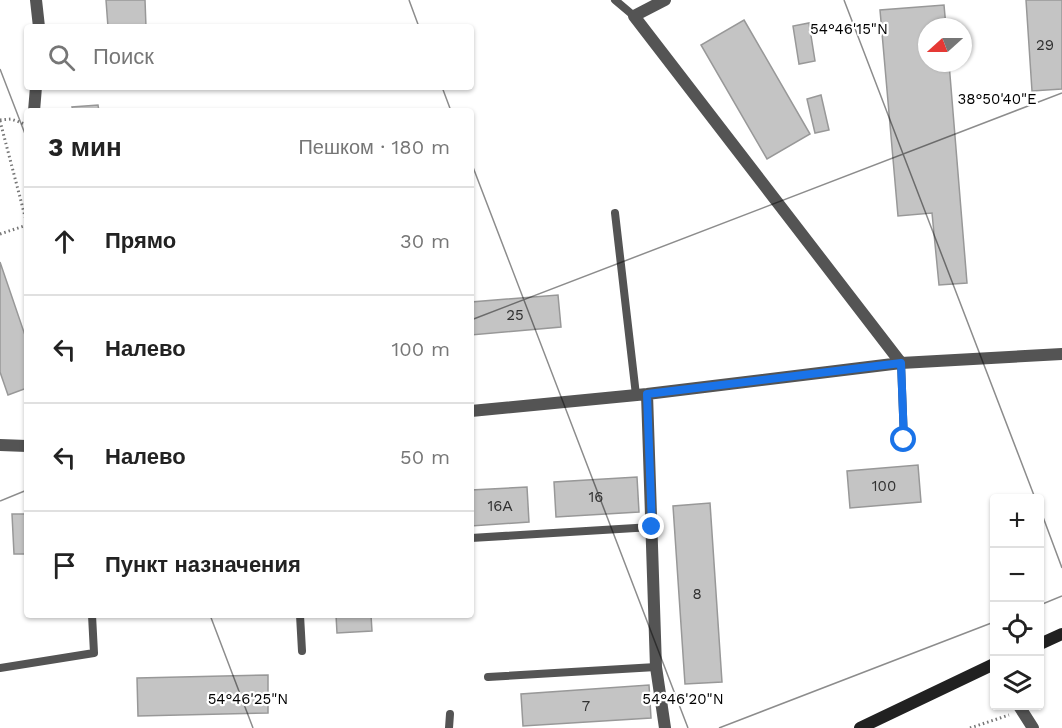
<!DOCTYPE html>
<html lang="ru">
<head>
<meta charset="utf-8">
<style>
  body { margin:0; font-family:"Work Sans",sans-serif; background:#f6f6f6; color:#222 }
  .controls { position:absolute; right:18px; bottom:18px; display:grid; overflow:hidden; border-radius:6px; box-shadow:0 2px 4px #0004 }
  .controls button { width:54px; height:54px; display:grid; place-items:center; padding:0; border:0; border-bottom:2px solid #e0e0e0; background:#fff; color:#222; font:30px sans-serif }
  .compass { position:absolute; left:918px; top:18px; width:54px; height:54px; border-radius:50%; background:#fff; box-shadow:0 2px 4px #0004; rotate:249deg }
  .stop { position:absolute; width:18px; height:18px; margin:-14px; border:4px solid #1a73e8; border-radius:50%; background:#fff }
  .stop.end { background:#1a73e8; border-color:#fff; box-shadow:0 2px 6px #0008 }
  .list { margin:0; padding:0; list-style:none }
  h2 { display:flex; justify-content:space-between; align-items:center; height:78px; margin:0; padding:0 24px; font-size:26px }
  h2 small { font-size:20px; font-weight:400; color:#767676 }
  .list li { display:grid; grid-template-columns:39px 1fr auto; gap:18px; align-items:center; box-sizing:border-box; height:108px; padding:0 24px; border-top:2px solid #e0e0e0 }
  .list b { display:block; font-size:22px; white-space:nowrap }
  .list em { font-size:20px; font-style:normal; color:#767676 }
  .icon { flex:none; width:33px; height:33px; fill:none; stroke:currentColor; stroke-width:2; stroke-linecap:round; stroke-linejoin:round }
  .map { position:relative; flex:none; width:1062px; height:728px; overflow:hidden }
  .search { position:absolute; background:#fff; box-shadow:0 2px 4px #0004; left:24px; top:24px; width:450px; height:66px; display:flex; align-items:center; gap:15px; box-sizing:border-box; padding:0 21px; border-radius:6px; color:#767676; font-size:22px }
  .panel { position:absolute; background:#fff; box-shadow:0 2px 4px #0004; left:24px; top:108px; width:450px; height:510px; border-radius:6px }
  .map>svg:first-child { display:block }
  .building { fill:#c4c4c4; stroke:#989898; stroke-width:1.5 }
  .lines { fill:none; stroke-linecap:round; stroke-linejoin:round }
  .path { stroke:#767676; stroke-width:3; stroke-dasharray:1.5 3; stroke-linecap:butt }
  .lane { stroke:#545454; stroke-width:8 }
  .street { stroke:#545454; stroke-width:12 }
  .secondary { stroke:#212121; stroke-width:12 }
  .route { stroke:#1a73e8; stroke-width:8 }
  .ticks { fill:none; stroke:#000; stroke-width:1.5; stroke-opacity:0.45 }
  .labels { text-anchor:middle; stroke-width:4.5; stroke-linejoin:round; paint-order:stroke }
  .number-label { font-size:15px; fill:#313131 }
  .ticks-label { font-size:15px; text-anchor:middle; fill:#000; stroke:#fff; stroke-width:4.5; stroke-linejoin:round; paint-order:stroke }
</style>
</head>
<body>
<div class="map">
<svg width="1062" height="728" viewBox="0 0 1062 728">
  <rect width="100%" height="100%" fill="#fff"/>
  <!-- building -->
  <path class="building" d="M 106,0 L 145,0 L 146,27 L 108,27 Z
    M 1026,0 L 1062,0 L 1062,89 L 1032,91 Z
    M 944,5 L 946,27 L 927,27 L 927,63 L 949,63 L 967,283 L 939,285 L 932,213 L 898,216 L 880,10 Z
    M 744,20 L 810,134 L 767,159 L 701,45 Z
    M 809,23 L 815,61 L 799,64 L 793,26 Z
    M 821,95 L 829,130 L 815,133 L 807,99 Z
    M 98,105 L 99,111 L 73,111 L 72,107 Z
    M 0,262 L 27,341 L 27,388 L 8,395 L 0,372 Z
    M 558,295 L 561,327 L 471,335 L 471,302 Z
    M 918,465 L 921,502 L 850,508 L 847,471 Z
    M 637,477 L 639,512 L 556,517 L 554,482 Z
    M 527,487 L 529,522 L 471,526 L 471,490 Z
    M 710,503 L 722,682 L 685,684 L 673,506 Z
    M 12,514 L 27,514 L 27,554 L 14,554 Z
    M 336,615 L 371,615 L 372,631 L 337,633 Z
    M 268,675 L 268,713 L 138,716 L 137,678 Z
    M 649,685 L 651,718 L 523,726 L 521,694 Z"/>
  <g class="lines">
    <!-- path -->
    <path class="path" d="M 0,120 L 11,119 L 25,124
      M 0,121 L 27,224
      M 0,234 L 27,225
      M 970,728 L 1009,715"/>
    <!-- lane -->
    <path class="lane" d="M 615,0 L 634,16
      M 615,213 L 636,395
      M 901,363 L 904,440
      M 471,538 L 652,527
      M 300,615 L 302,651
      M 0,668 L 94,653 L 92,615
      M 488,677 L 656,667
      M 449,728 L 450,714"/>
    <!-- street -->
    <path class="street" d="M 36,0 L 39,27
      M 665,0 L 634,16 L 901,363
      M 34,111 L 36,87
      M 647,394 L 656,667 L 665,728
      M 471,411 L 647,394 L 901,363 L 1062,354
      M 0,445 L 27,446
      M 1019,706 L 1033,728"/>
    <!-- secondary -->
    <path class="secondary" d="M 1040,644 L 1062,634
      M 860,728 L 994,664"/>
  </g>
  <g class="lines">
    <!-- route -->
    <path class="route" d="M 652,527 L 647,394 L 901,363 L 904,440"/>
  </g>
  <!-- ticks -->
  <path class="ticks" d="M 409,0 L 419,27M 844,0 L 1035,498M 0,69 L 27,139M 442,87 L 451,111M 471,162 L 688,728M 471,320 L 1062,93M 0,501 L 27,490M 1040,509 L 1062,568M 1040,605 L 1062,596M 210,615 L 253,728M 719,728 L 994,622"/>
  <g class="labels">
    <!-- number labels -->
    <g class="number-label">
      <text x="1045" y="50">29</text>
      <text x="515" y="320">25</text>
      <text x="884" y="491">100</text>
      <text x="596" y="502">16</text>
      <text x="500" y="511">16А</text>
      <text x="697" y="599">8</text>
      <text x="586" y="711">7</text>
    </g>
  </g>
  <g class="ticks-label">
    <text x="849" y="34">54°46'15"N</text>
    <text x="997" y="104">38°50'40"E</text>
    <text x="248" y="704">54°46'25"N</text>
    <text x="683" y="704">54°46'20"N</text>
  </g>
</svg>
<div class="controls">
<button>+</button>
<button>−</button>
<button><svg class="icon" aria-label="locate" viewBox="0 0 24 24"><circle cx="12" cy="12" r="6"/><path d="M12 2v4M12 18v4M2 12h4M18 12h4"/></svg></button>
<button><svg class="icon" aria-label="layers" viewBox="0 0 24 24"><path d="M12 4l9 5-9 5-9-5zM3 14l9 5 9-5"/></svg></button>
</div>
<svg class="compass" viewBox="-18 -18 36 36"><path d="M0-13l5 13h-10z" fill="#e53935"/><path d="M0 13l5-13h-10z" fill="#767676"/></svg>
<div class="stop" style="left:904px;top:440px"></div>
<div class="stop end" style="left:652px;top:527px"></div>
<div class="search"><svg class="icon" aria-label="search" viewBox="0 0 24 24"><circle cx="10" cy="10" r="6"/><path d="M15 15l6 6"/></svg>Поиск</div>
<section class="panel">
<h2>3 мин<small>Пешком · 180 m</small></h2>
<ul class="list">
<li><svg class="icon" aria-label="ahead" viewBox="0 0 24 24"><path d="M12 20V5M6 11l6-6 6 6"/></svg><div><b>Прямо</b></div><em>30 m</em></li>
<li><svg class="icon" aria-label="left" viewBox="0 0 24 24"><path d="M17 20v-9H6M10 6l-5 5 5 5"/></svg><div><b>Налево</b></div><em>100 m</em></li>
<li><svg class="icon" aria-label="left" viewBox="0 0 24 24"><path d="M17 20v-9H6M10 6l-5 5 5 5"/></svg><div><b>Налево</b></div><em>50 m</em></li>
<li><svg class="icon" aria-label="arrive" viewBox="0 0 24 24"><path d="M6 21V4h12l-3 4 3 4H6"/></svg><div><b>Пункт назначения</b></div></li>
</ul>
</section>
</div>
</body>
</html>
